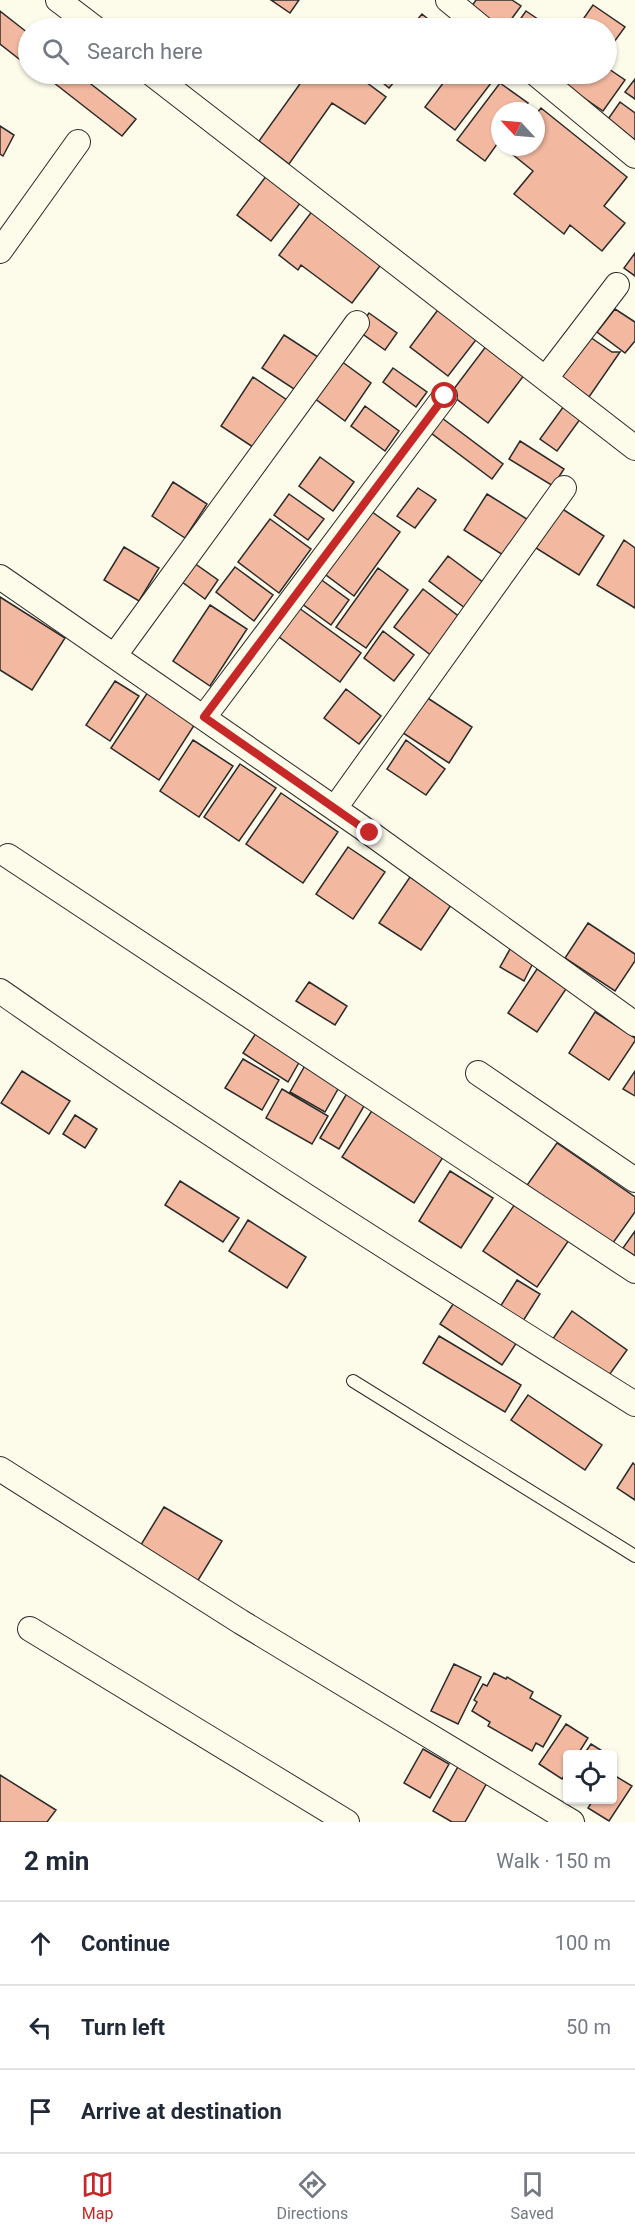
<!DOCTYPE html>
<html lang="en">
<head>
<meta charset="utf-8">
<style>
  body { margin:0; font-family:Roboto,sans-serif; background:#f6f6f7; color:#1f2937 }
  .controls { position:absolute; right:18px; bottom:18px; display:grid; overflow:hidden; border-radius:6px; box-shadow:0 2px 4px #0004 }
  .controls button { width:54px; height:54px; display:grid; place-items:center; padding:0; border:0; border-bottom:2px solid #e0e1e3; background:#fff; color:#1f2937; font:30px sans-serif }
  .compass { position:absolute; left:491px; top:102px; width:54px; height:54px; border-radius:50%; background:#fff; box-shadow:0 2px 4px #0004; rotate:296deg }
  .stop { position:absolute; width:18px; height:18px; margin:-14px; border:4px solid #c62828; border-radius:50%; background:#fff }
  .stop.end { background:#c62828; border-color:#fff; box-shadow:0 2px 6px #0008 }
  .list { margin:0; padding:0; list-style:none }
  h2 { display:flex; justify-content:space-between; align-items:center; height:78px; margin:0; padding:0 24px; font-size:26px }
  h2 small { font-size:20px; font-weight:400; color:#747a83 }
  .list li { display:grid; grid-template-columns:39px 1fr auto; gap:18px; align-items:center; box-sizing:border-box; height:84px; padding:0 24px; border-top:2px solid #e0e1e3 }
  .list b { display:block; font-size:22px; white-space:nowrap }
  .list em { font-size:20px; font-style:normal; color:#747a83 }
  .icon { flex:none; width:33px; height:33px; fill:none; stroke:currentColor; stroke-width:2; stroke-linecap:round; stroke-linejoin:round }
  .map { position:relative; flex:none; width:635px; height:1822px; overflow:hidden }
  .search { position:absolute; background:#fff; box-shadow:0 2px 4px #0004; left:18px; right:18px; top:18px; height:66px; display:flex; align-items:center; gap:15px; box-sizing:border-box; padding:0 21px; border-radius:33px; color:#747a83; font-size:22px }
  .sheet { height:330px; background:#fff }
  nav { display:flex; justify-content:space-around; align-items:center; box-sizing:border-box; height:84px; border-top:2px solid #e0e1e3; background:#fff; font-size:16px; color:#747a83 }
  nav a { display:grid; justify-items:center; gap:3px }
  nav .on { color:#c62828 }
  .map>svg:first-child { display:block }
  .building { fill:#f2b8a0; stroke:#2b2b2b; stroke-width:1.5 }
  .lines { fill:none; stroke-linecap:round; stroke-linejoin:round }
  .service-casing { stroke:#2b2b2b; stroke-width:14 }
  .minor-casing { stroke:#2b2b2b; stroke-width:26 }
  .service { stroke:#fdfbea; stroke-width:12 }
  .minor { stroke:#fdfbea; stroke-width:24 }
  .route { stroke:#c62828; stroke-width:8 }
</style>
</head>
<body>
<div class="map">
<svg width="635" height="1822" viewBox="0 0 635 1822">
  <rect width="100%" height="100%" fill="#fdfbea"/>
  <!-- building -->
  <path class="building" d="M 271,0 L 299,0 L 290,13 Z
    M 476,0 L 512,0 L 521,6 L 505,28 L 492,28 L 469,10 Z
    M 593,5 L 625,27 L 606,53 L 606,28 L 577,28 Z
    M 0,11 L 28,33 L 28,66 L 0,44 Z
    M 526,11 L 551,28 L 514,28 Z
    M 422,14 L 439,28 L 410,28 Z
    M 606,67 L 625,80 L 603,111 L 549,74 L 606,74 Z
    M 53,74 L 78,74 L 136,119 L 122,136 L 49,79 Z
    M 307,74 L 355,74 L 386,97 L 365,124 L 332,103 L 289,164 L 259,141 Z
    M 372,74 L 401,74 L 389,88 Z
    M 450,74 L 498,74 L 455,130 L 425,107 Z
    M 635,79 L 635,99 L 625,92 Z
    M 500,83 L 528,103 L 522,111 L 500,111 L 500,140 L 485,161 L 457,140 Z
    M 620,102 L 635,113 L 635,142 L 606,122 Z
    M 541,108 L 627,177 L 604,206 L 625,223 L 602,251 L 570,225 L 564,234 L 514,194 L 533,171 L 507,150 L 509,147 L 536,147 L 536,114 Z
    M 0,126 L 14,135 L 3,156 L 0,154 Z
    M 270,171 L 305,197 L 271,241 L 237,215 Z
    M 313,210 L 383,262 L 352,303 L 301,265 L 298,270 L 279,255 Z
    M 635,253 L 635,276 L 624,268 Z
    M 440,307 L 479,336 L 448,376 L 410,347 Z
    M 615,309 L 635,322 L 635,341 L 625,353 L 597,332 Z
    M 369,313 L 397,333 L 385,350 L 357,330 Z
    M 284,335 L 318,357 L 297,391 L 262,368 Z
    M 590,337 L 612,352 L 620,352 L 589,397 L 561,377 Z
    M 490,341 L 528,370 L 488,423 L 450,394 Z
    M 341,361 L 371,383 L 345,421 L 314,398 Z
    M 393,368 L 427,392 L 416,407 L 383,382 Z
    M 253,377 L 287,400 L 256,449 L 221,426 Z
    M 569,399 L 586,411 L 557,451 L 540,439 Z
    M 365,406 L 399,431 L 385,451 L 351,426 Z
    M 438,415 L 503,464 L 492,479 L 427,430 Z
    M 520,441 L 564,469 L 553,486 L 509,459 Z
    M 320,457 L 354,482 L 333,511 L 299,486 Z
    M 173,482 L 207,504 L 185,538 L 152,516 Z
    M 418,488 L 436,500 L 415,528 L 397,516 Z
    M 289,494 L 324,519 L 308,540 L 274,515 Z
    M 487,494 L 530,521 L 506,557 L 464,530 Z
    M 561,508 L 604,536 L 579,575 L 536,548 Z
    M 368,509 L 400,532 L 354,596 L 322,572 Z
    M 270,519 L 311,549 L 279,593 L 238,562 Z
    M 624,540 L 635,548 L 635,608 L 597,585 Z
    M 124,547 L 159,568 L 139,601 L 104,580 Z
    M 448,556 L 484,583 L 465,608 L 429,581 Z
    M 187,558 L 218,580 L 205,599 L 174,576 Z
    M 235,567 L 273,595 L 254,621 L 216,592 Z
    M 378,568 L 408,590 L 366,648 L 336,627 Z
    M 312,573 L 349,600 L 331,625 L 294,598 Z
    M 423,589 L 461,618 L 432,656 L 394,627 Z
    M 0,597 L 65,638 L 32,690 L 0,670 Z
    M 210,605 L 247,629 L 210,686 L 173,661 Z
    M 299,608 L 361,653 L 340,682 L 279,637 Z
    M 383,631 L 414,655 L 394,681 L 364,658 Z
    M 115,681 L 139,696 L 110,741 L 86,725 Z
    M 346,689 L 381,716 L 359,744 L 324,718 Z
    M 148,692 L 195,724 L 159,780 L 111,748 Z
    M 420,693 L 472,727 L 449,763 L 397,729 Z
    M 193,740 L 233,766 L 199,817 L 160,791 Z
    M 406,740 L 445,769 L 426,795 L 387,769 Z
    M 240,764 L 276,788 L 239,841 L 204,817 Z
    M 281,793 L 338,832 L 303,883 L 246,844 Z
    M 348,847 L 385,872 L 353,919 L 316,894 Z
    M 410,877 L 451,905 L 421,950 L 379,923 Z
    M 588,923 L 635,954 L 635,961 L 615,991 L 565,958 Z
    M 514,942 L 535,959 L 524,981 L 500,967 Z
    M 537,969 L 566,989 L 537,1032 L 508,1013 Z
    M 309,982 L 347,1006 L 335,1025 L 296,1001 Z
    M 595,1012 L 635,1038 L 635,1041 L 609,1080 L 569,1053 Z
    M 258,1030 L 301,1059 L 288,1082 L 243,1053 Z
    M 243,1059 L 279,1080 L 262,1110 L 225,1088 Z
    M 307,1062 L 342,1082 L 325,1112 L 290,1092 Z
    M 22,1071 L 70,1101 L 49,1134 L 1,1103 Z
    M 635,1071 L 635,1096 L 623,1089 Z
    M 282,1089 L 328,1116 L 312,1144 L 266,1118 Z
    M 349,1090 L 367,1101 L 339,1149 L 320,1138 Z
    M 373,1109 L 445,1154 L 414,1203 L 342,1157 Z
    M 75,1115 L 97,1129 L 85,1148 L 63,1134 Z
    M 557,1143 L 635,1197 L 635,1212 L 610,1247 L 525,1188 Z
    M 450,1171 L 493,1198 L 461,1248 L 419,1221 Z
    M 180,1181 L 239,1218 L 223,1242 L 165,1205 Z
    M 515,1204 L 569,1240 L 537,1287 L 483,1251 Z
    M 248,1220 L 306,1257 L 287,1288 L 229,1251 Z
    M 635,1231 L 635,1256 L 623,1248 Z
    M 517,1280 L 540,1294 L 523,1321 L 500,1307 Z
    M 457,1298 L 519,1339 L 502,1365 L 440,1324 Z
    M 572,1311 L 627,1350 L 607,1378 L 552,1340 Z
    M 439,1336 L 521,1385 L 505,1412 L 423,1363 Z
    M 528,1395 L 602,1445 L 585,1470 L 511,1420 Z
    M 633,1463 L 635,1465 L 635,1500 L 617,1488 Z
    M 164,1507 L 222,1541 L 197,1582 L 139,1548 Z
    M 454,1664 L 481,1677 L 458,1724 L 431,1711 Z
    M 494,1673 L 506,1679 L 507,1677 L 533,1692 L 530,1698 L 561,1716 L 543,1747 L 536,1743 L 532,1751 L 488,1726 L 490,1722 L 472,1711 L 477,1702 L 474,1700 L 483,1684 L 487,1686 Z
    M 566,1724 L 588,1738 L 578,1754 L 568,1754 L 568,1770 L 562,1779 L 539,1764 Z
    M 591,1744 L 607,1754 L 584,1754 Z
    M 423,1749 L 449,1764 L 430,1798 L 404,1783 Z
    M 459,1765 L 488,1781 L 465,1822 L 452,1822 L 433,1811 Z
    M 612,1774 L 632,1786 L 609,1821 L 588,1808 L 593,1800 L 612,1800 Z
    M 0,1775 L 56,1810 L 47,1822 L 0,1822 Z"/>
  <g class="lines">
    <defs>
      <path id="service" d="M 353,1381 L 635,1556"/>
      <path id="minor" d="M 58,0 L 95,28
        M 448,0 L 482,28
        M 152,74 L 635,448
        M 536,74 L 635,156
        M 0,251 L 78,142
        M 546,378 L 617,285
        M 0,577 L 370,833 L 635,1024
        M 115,655 L 357,323
        M 204,717 L 445,396
        M 335,808 L 564,488
        M 8,856 L 635,1271
        M 0,991 C 207,1136 421,1270 635,1404
        M 478,1073 L 635,1180
        M 0,1469 L 241,1622 L 572,1822
        M 30,1629 L 347,1822"/>
    </defs>
    <!-- service casing -->
    <use href="#service" class="service-casing"/>
    <!-- minor casing -->
    <use href="#minor" class="minor-casing"/>
    <!-- service -->
    <use href="#service" class="service"/>
    <!-- minor -->
    <use href="#minor" class="minor"/>
  </g>
  <g class="lines">
    <!-- route -->
    <path class="route" d="M 370,833 L 204,717 L 445,396"/>
  </g>
</svg>
<div class="controls">
<button><svg class="icon" aria-label="locate" viewBox="0 0 24 24"><circle cx="12" cy="12" r="6"/><path d="M12 2v4M12 18v4M2 12h4M18 12h4"/></svg></button>
</div>
<svg class="compass" viewBox="-18 -18 36 36"><path d="M0-13l5 13h-10z" fill="#e53935"/><path d="M0 13l5-13h-10z" fill="#747a83"/></svg>
<div class="stop" style="left:445px;top:396px"></div>
<div class="stop end" style="left:370px;top:833px"></div>
<div class="search"><svg class="icon" aria-label="search" viewBox="0 0 24 24"><circle cx="10" cy="10" r="6"/><path d="M15 15l6 6"/></svg>Search here</div>
</div>
<section class="sheet">
<h2>2 min<small>Walk · 150 m</small></h2>
<ul class="list">
<li><svg class="icon" aria-label="ahead" viewBox="0 0 24 24"><path d="M12 20V5M6 11l6-6 6 6"/></svg><div><b>Continue</b></div><em>100 m</em></li>
<li><svg class="icon" aria-label="left" viewBox="0 0 24 24"><path d="M17 20v-9H6M10 6l-5 5 5 5"/></svg><div><b>Turn left</b></div><em>50 m</em></li>
<li><svg class="icon" aria-label="arrive" viewBox="0 0 24 24"><path d="M6 21V4h12l-3 4 3 4H6"/></svg><div><b>Arrive at destination</b></div></li>
</ul>
</section>
<nav>
<a class="on"><svg class="icon" aria-label="map" viewBox="0 0 24 24"><path d="M3 6l6-2 6 2 6-2v14l-6 2-6-2-6 2zM9 4v14M15 6v14"/></svg>Map</a>
<a><svg class="icon" aria-label="directions" viewBox="0 0 24 24"><path d="M12 3l9 9-9 9-9-9zM9 14v-3h6M13 9l2 2-2 2"/></svg>Directions</a>
<a><svg class="icon" aria-label="saved" viewBox="0 0 24 24"><path d="M7 4h10v16l-5-4-5 4z"/></svg>Saved</a>
</nav>
</body>
</html>
